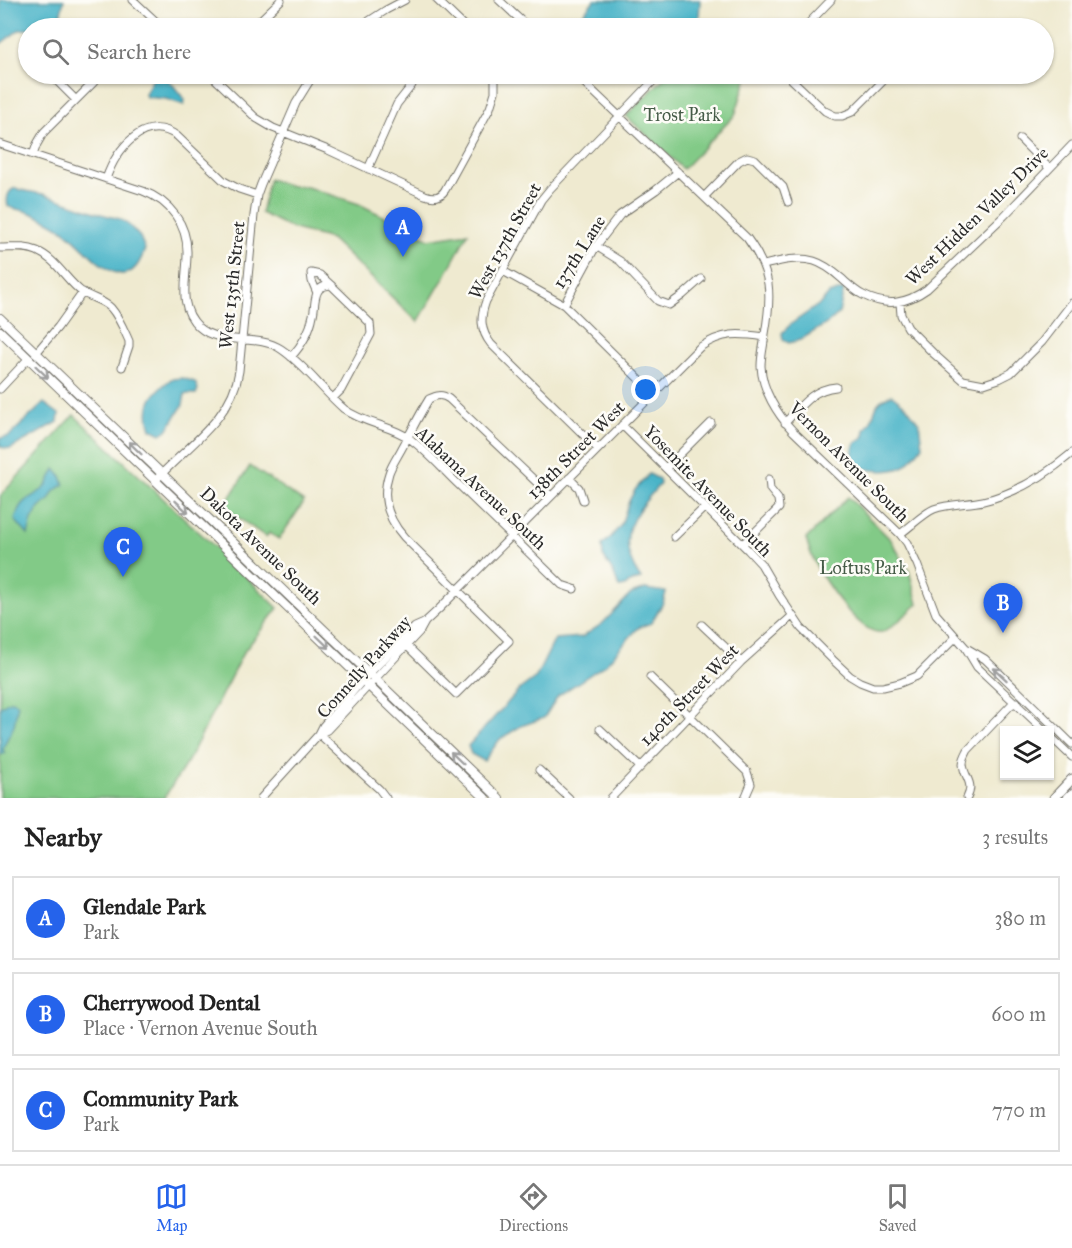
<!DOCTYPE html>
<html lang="en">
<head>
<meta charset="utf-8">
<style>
  body { margin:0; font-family:"IM FELL Great Primer",serif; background:#f6f6f6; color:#222 }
  .controls { position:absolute; right:18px; bottom:18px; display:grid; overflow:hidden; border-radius:0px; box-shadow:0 2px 4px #0004 }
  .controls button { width:54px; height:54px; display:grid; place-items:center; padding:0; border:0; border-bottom:2px solid #e0e0e0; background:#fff; color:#222; font:30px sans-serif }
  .you { position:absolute; left:646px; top:390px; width:21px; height:21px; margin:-15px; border:4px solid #fff; border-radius:50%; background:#1a73e8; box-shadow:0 0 0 9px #1a73e833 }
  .badge { display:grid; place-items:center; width:39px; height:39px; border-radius:50%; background:#2563eb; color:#fff; font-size:20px; font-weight:700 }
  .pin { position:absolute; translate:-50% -50px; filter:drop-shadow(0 2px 3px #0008) }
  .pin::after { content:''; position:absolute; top:32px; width:21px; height:18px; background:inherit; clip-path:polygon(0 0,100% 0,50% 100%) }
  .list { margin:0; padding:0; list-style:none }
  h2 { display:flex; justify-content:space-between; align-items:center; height:78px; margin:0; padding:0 24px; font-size:26px }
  h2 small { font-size:20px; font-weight:400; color:#767676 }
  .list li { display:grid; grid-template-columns:39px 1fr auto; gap:18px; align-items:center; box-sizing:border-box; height:84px; margin:0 12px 12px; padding:0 12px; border:2px solid #e0e0e0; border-radius:0px }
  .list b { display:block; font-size:22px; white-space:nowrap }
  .list p { margin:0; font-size:20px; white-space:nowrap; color:#767676 }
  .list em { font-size:20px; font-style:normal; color:#767676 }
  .icon { flex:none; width:33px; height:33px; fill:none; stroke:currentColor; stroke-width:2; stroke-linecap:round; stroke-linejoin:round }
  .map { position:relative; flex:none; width:1072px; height:798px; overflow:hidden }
  .search { position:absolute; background:#fff; box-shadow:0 2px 4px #0004; left:18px; right:18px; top:18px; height:66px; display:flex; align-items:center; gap:15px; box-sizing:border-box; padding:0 21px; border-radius:33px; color:#767676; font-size:22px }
  .sheet { height:366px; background:#fff }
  nav { display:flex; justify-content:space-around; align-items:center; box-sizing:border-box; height:84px; border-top:2px solid #e0e0e0; background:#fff; font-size:16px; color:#767676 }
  nav a { display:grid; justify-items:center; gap:3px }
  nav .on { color:#2563eb }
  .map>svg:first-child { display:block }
  .green { fill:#82ca87; stroke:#567a59; stroke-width:1.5 }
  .water { fill:#4ab4c8; stroke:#3a707a; stroke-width:1.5 }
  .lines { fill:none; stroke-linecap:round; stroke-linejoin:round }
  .minor-casing { stroke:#706e65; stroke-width:9 }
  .major-casing { stroke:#706e65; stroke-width:10 }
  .highway-casing { stroke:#706e65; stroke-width:11 }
  .minor { stroke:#fff; stroke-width:7 }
  .major { stroke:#fff; stroke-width:8 }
  .highway { stroke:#fff; stroke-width:9 }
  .oneway { stroke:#a0a0a0 }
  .labels { text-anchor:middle; stroke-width:5; stroke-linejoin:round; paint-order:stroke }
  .park-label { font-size:18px; fill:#455b47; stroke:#fdfcf7 }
  .street-label { font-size:18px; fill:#2b2b2b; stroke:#fdfcf7 }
</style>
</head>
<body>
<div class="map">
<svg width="1072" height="798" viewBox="0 0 1072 798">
  <rect width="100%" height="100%" fill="#fdfcf7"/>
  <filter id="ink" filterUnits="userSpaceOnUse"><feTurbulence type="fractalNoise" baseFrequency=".0167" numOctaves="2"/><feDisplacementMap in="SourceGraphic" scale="12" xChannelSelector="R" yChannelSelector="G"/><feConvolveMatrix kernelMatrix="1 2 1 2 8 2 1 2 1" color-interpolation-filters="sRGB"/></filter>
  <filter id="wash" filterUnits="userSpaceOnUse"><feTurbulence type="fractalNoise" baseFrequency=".008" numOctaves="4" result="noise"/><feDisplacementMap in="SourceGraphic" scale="24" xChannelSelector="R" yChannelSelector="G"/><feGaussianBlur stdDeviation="1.35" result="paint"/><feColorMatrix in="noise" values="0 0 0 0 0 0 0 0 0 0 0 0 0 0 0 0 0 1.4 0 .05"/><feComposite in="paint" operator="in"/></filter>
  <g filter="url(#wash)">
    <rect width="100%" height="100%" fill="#efead0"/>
    <!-- green -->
    <path class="green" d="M 668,74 L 748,74 L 735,115 L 683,169 L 626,116 Z
      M 269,179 L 290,186 L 304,186 L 359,204 L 429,239 L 468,233 L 445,276 L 418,322 L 331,239 L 291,228 L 261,213 Z
      M 74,415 L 215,547 L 278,608 L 243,653 L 188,761 L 164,798 L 0,798 L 0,496 Z
      M 250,466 L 304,502 L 279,539 L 269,533 L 266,537 L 223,507 Z
      M 848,497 L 891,540 L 909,571 L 918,604 C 911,610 889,631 882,632 C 860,636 822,579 814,561 C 811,554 808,546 806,539 Z"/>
    <!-- water -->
    <path class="water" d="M 0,0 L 64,0 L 61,12 L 61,17 L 35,28 L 19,30 L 0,44 Z
      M 594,0 L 700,0 L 699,18 L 690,28 L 576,28 L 575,25 Z
      M 155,74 L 164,74 L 185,100 L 184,105 L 166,99 L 146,97 L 145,94 Z
      M 16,188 L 20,190 L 43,194 L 101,214 L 120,219 L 130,226 L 140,237 L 145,249 C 125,310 85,242 59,227 C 49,221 37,215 25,211 C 19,209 13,210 8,206 C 6,198 8,190 16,188 Z
      M 844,289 L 839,313 L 828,323 L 800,340 L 789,343 L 783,340 L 782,333 L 791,324 L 821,303 L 829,294 Z
      M 183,378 L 195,382 L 198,389 L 196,394 L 185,394 L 183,405 L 167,430 L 161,434 L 151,429 C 143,404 152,394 171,379 Z
      M 892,395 L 906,406 L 919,423 L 922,446 C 917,453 910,463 903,467 C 884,475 842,472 855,443 C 862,440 865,437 865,429 C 879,416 869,402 892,395 Z
      M 44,403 L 59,414 L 58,422 L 10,449 L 0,447 L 0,438 L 9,436 Z
      M 55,469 L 61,476 L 64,485 L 54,491 L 49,500 L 39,508 L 32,520 L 28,535 L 15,520 C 20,499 27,501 42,490 C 48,486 51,476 55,469 Z
      M 649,474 L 659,479 L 660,484 C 632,516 613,539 641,579 C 632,580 625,588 619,587 L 613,572 L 603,556 L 602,545 L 611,537 L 621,525 L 629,501 L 635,490 Z
      M 645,589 L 666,592 L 663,603 L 651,623 L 638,628 L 606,664 L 558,696 L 544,718 L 521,726 L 500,739 L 484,761 L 471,754 L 468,746 L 520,689 L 536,677 L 555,639 L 582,637 L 602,624 L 631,594 Z
      M 9,701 L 12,701 L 18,704 C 16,711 16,718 14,725 C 11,734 5,740 3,750 L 5,753 L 0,755 L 0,707 Z"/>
  </g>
  <g filter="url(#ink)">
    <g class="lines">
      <defs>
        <path id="minor" d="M 133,0 L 163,28
          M 437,0 L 466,28
          M 499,0 L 529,28
          M 252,28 L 281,0
          M 358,28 L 386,10 L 405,0
          M 804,28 L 831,0
          M 50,74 L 76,100
          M 210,74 L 256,118 L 273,128 L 328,150 L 425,195 C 433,198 440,198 445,190 L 490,108 L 495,92 L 495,74
          M 575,74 L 747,238 C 772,272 772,294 765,334 C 764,345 761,355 761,366 C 762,390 777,414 793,431 L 900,534 L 907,543 L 917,564 L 936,614 L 965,647 L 977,667 L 1044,730
          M 786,74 L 825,111 L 835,116 L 842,116 L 852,112 L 890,74
          M 1020,139 L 1049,168
          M 0,144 L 143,191 C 170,201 188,225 187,254 C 187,280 177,306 199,327 C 221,347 257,333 281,349 C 305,365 322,390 344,409 C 364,424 391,425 410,439 C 428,452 444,471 460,486 C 494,519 528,552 562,585 L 574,589
          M 33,155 L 37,144 L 44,132 L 94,82 L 98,74
          M 368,169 L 397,104 L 412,85
          M 106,179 C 116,150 144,113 177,136 L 224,181 L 239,189 L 257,195
          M 704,197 L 739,161 L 747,157 L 755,159 L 783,187 L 788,202
          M 596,246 L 620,261 L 658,301 L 669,305 L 683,295 L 701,279
          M 0,248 C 13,248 25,246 37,251 C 56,259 66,280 82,292 C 91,298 103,300 111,308 C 119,317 124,330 129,341 L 129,346 L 122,367
          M 764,265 C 780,261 797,256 814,261 C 824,264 833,271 841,278 C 848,284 855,291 863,295 C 887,307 906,304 927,289 L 1004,216 L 1072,145
          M 503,271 L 564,305 L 653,393
          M 317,293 L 312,281 L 311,273 L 320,275 L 331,285
          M 900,303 L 901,315 L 908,328 L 934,354 L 963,380 L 984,384 L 999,379 L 1011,373 L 1042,342 L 1072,303
          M 564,305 L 596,246 L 620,215 L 656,190 L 678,172
          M 36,353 L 58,327 L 83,292
          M 291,357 C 303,344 310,332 313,315 C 315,308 314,297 318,291 C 321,286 326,286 331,285 L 370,323 L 371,334 L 341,390 L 333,398
          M 0,389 L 28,359
          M 785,423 C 801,406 812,389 836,387
          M 622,425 L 748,550 L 761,564 L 779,595 L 801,628 L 833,660 L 850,676 L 860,682 L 873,687 L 883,687 L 900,683 L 917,676 L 956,637
          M 598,449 L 491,344 C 480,330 480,317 486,301 L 541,200 L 550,189 L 660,74
          M 666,468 L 711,423
          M 569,478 L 579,488 L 583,500
          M 155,481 C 185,447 232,420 239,371 L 254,215 L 257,195 L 261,184 L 296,103 L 314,74
          M 900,534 C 909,528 924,513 934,509 C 947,504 969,504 983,501 C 1017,493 1046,475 1072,453
          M 674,537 L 705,507
          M 743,544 L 779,508 L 778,499 L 770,489 L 769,479
          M 702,625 L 741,662
          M 402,641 L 456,694 L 509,641 L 404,537 C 388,519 381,497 389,473 C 392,464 398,456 402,448 C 411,432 419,415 429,399 C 437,395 442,394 449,399 L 551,496
          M 968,649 L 985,659 L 1072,744
          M 650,677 L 747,772 L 751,784 L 745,798
          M 600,729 L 640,767
          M 319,734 L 327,730 L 420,631 L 425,622 L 439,609 L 700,347 C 723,332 738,333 765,337
          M 319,734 L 379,789 L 386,798
          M 1050,736 L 1072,757
          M 539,770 L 569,798
          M 261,798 L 319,734 L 323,726 L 363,680 L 415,627 L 424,623
          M 611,798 L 741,662 L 792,616
          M 967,798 C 975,782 964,778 963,764 C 963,759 966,754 968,750 L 1011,705 L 1017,702"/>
        <path id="major" d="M 0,318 L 499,798
          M 0,331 L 485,798"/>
        <path id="highway" d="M 1054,798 L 1072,779
          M 1068,798 L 1072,794"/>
      </defs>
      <!-- minor casing -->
      <use href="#minor" class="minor-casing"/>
      <!-- major casing -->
      <use href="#major" class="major-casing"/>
      <!-- highway casing -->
      <use href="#highway" class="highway-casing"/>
      <!-- minor -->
      <use href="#minor" class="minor"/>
      <!-- major -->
      <use href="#major" class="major"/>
      <!-- highway -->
      <use href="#highway" class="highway"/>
    </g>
    <!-- one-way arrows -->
    <defs><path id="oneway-shaft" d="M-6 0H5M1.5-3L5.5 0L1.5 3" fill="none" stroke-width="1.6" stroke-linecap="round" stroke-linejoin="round" transform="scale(1.5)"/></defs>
    <g class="oneway">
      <use href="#oneway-shaft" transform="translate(42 372) rotate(44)"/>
      <use href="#oneway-shaft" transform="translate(135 448) rotate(-136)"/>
      <use href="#oneway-shaft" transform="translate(182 507) rotate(43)"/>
      <use href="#oneway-shaft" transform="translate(323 642) rotate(44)"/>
      <use href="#oneway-shaft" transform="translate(1000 674) rotate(-137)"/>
      <use href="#oneway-shaft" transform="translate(457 758) rotate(-136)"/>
    </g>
  </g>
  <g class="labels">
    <!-- park labels -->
    <g class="park-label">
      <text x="682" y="121">Trost Park</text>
      <text x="863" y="574">Loftus Park</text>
    </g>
    <!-- street labels -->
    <g class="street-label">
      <text transform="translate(977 216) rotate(-44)" y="6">West Hidden Valley Drive</text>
      <text transform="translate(505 241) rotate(-61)" y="6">West 137th Street</text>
      <text transform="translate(579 252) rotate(-58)" y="6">137th Lane</text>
      <text transform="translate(232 285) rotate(-84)" y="6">West 135th Street</text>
      <text transform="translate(576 450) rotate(-45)" y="6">138th Street West</text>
      <text transform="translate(849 462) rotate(45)" y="6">Vernon Avenue South</text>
      <text transform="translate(481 488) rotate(43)" y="6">Alabama Avenue South</text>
      <text transform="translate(708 491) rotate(46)" y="6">Yosemite Avenue South</text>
      <text transform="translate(261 546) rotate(44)" y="6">Dakota Avenue South</text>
      <text transform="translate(364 667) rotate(-48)" y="6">Connelly Parkway</text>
      <text transform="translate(689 695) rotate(-46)" y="6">140th Street West</text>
    </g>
  </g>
</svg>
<div class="controls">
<button><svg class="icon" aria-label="layers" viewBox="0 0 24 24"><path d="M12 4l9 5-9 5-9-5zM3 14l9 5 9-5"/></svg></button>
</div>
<div class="you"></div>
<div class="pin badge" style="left:403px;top:257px">A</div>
<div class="pin badge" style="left:1003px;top:633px">B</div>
<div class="pin badge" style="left:123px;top:577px">C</div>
<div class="search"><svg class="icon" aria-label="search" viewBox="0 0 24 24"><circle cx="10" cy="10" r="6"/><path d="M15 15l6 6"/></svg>Search here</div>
</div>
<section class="sheet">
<h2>Nearby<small>3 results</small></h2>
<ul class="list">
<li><span class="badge">A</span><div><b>Glendale Park</b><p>Park</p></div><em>380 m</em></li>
<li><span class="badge">B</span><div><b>Cherrywood Dental</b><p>Place · Vernon Avenue South</p></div><em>600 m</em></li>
<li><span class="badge">C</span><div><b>Community Park</b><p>Park</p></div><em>770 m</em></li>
</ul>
</section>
<nav>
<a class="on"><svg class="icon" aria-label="map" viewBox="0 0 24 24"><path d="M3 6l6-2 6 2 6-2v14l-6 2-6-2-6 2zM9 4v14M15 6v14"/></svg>Map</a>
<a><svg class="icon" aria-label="directions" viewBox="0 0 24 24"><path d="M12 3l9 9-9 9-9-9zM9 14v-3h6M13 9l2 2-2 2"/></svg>Directions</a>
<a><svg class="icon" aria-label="saved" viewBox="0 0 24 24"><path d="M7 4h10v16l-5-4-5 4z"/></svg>Saved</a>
</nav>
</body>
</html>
